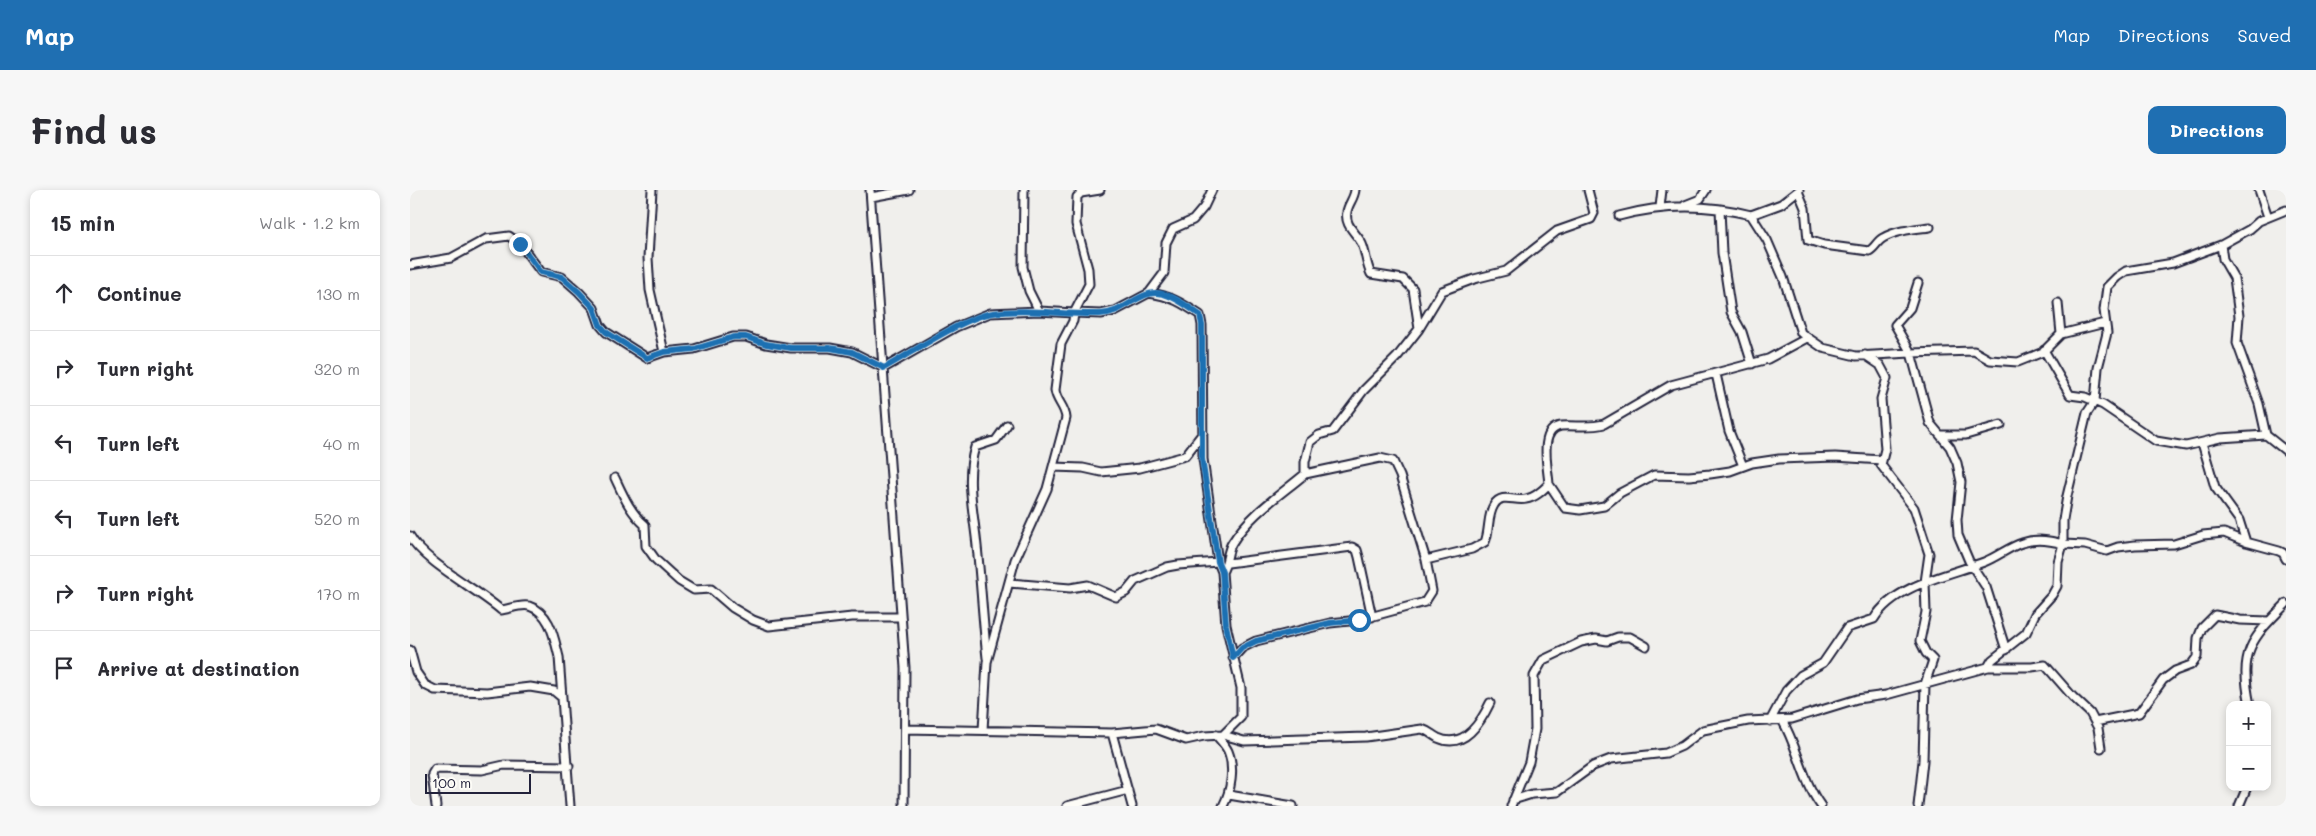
<!DOCTYPE html>
<html lang="en">
<head>
<meta charset="utf-8">
<style>
  body { margin:0; font-family:Mali,sans-serif; background:#f7f7f7; color:#2b2b33 }
  .controls { position:absolute; right:15px; bottom:15px; display:grid; overflow:hidden; border-radius:10px; box-shadow:0 2px 8px #0003 }
  .controls button { width:45px; height:45px; display:grid; place-items:center; padding:0; border:0; border-bottom:1px solid #e1e1e2; background:#fff; color:#2b2b33; font:25px sans-serif }
  .scale { position:absolute; left:15px; bottom:12px; width:106px; box-sizing:border-box; padding-left:5px; border:2px solid #22223b; border-top:0; font-size:14px; line-height:18px; white-space:nowrap; color:#22223b; -webkit-text-stroke:4px #fdfcf7; paint-order:stroke }
  .stop { position:absolute; width:15px; height:15px; margin:-11px; border:4px solid #1f6fb2; border-radius:50%; background:#fff }
  .stop.end { background:#1f6fb2; border-color:#fff; box-shadow:0 1px 5px #0008 }
  .list { margin:0; padding:0; list-style:none }
  h2 { display:flex; justify-content:space-between; align-items:center; height:65px; margin:0; padding:0 20px; font-size:21px }
  h2 small { font-size:16px; font-weight:400; color:#7c7c81 }
  .list li { display:grid; grid-template-columns:32px 1fr auto; gap:15px; align-items:center; box-sizing:border-box; height:75px; padding:0 20px; border-top:1px solid #e1e1e2 }
  .list b { display:block; font-size:19px; white-space:nowrap }
  .list em { font-size:16px; font-style:normal; color:#7c7c81 }
  .icon { flex:none; width:28px; height:28px; fill:none; stroke:currentColor; stroke-width:2; stroke-linecap:round; stroke-linejoin:round }
  .map { position:relative; flex:none; width:1876px; height:616px; overflow:hidden; border-radius:10px }
  header { display:flex; align-items:center; gap:30px; box-sizing:border-box; height:70px; padding:0 25px; background:#1f6fb2; color:#fff }
  header strong { font-size:24px }
  nav { display:flex; gap:28px; margin-inline-start:auto; font-size:18px }
  .intro { display:flex; align-items:center; justify-content:space-between; box-sizing:border-box; height:120px; padding:0 30px }
  h1 { margin:0; font-size:35px }
  .button { padding:12px 22px; border-radius:10px; background:#1f6fb2; color:#fff; font-size:18px; font-weight:700 }
  main { display:flex; gap:30px; padding:0 30px }
  aside { flex:1; background:#fff; border-radius:10px; box-shadow:0 2px 8px #0003 }
  .map>svg:first-child { display:block }
  .lines { fill:none; stroke-linecap:round; stroke-linejoin:round }
  .minor-casing { stroke:#22223b; stroke-width:11 }
  .minor { stroke:#fdfcf7; stroke-width:7 }
  .route { stroke:#1f6fb2; stroke-width:6 }
</style>
</head>
<body>
<header>
<strong>Map</strong>
<nav><a>Map</a><a>Directions</a><a>Saved</a></nav>
</header>
<div class="intro"><h1>Find us</h1><a class="button">Directions</a></div>
<main>
<aside>
<h2>15 min<small>Walk · 1.2 km</small></h2>
<ul class="list">
<li><svg class="icon" aria-label="ahead" viewBox="0 0 24 24"><path d="M12 20V5M6 11l6-6 6 6"/></svg><div><b>Continue</b></div><em>130 m</em></li>
<li><svg class="icon" aria-label="right" viewBox="0 0 24 24"><path d="M7 20v-9h11M14 6l5 5-5 5"/></svg><div><b>Turn right</b></div><em>320 m</em></li>
<li><svg class="icon" aria-label="left" viewBox="0 0 24 24"><path d="M17 20v-9H6M10 6l-5 5 5 5"/></svg><div><b>Turn left</b></div><em>40 m</em></li>
<li><svg class="icon" aria-label="left" viewBox="0 0 24 24"><path d="M17 20v-9H6M10 6l-5 5 5 5"/></svg><div><b>Turn left</b></div><em>520 m</em></li>
<li><svg class="icon" aria-label="right" viewBox="0 0 24 24"><path d="M7 20v-9h11M14 6l5 5-5 5"/></svg><div><b>Turn right</b></div><em>170 m</em></li>
<li><svg class="icon" aria-label="arrive" viewBox="0 0 24 24"><path d="M6 21V4h12l-3 4 3 4H6"/></svg><div><b>Arrive at destination</b></div></li>
</ul>
</aside>
<div class="map">
<svg width="1876" height="616" viewBox="0 0 1876 616">
  <rect width="100%" height="100%" fill="#f0efec"/>
  <filter id="ink" filterUnits="userSpaceOnUse"><feTurbulence type="fractalNoise" baseFrequency=".02" numOctaves="2"/><feDisplacementMap in="SourceGraphic" scale="10" xChannelSelector="R" yChannelSelector="G"/><feConvolveMatrix kernelMatrix="1 2 1 2 8 2 1 2 1" color-interpolation-filters="sRGB"/></filter>
  <g filter="url(#ink)">
    <g class="lines">
      <defs>
        <path id="minor" d="M 242,0 L 238,68 L 240,100 L 254,162
          M 460,0 L 495,478 L 494,616
          M 614,0 L 613,77 L 619,101 L 629,121 L 664,123 L 679,94 L 678,79 L 666,34 L 667,7 L 671,3 L 690,0
          M 945,0 C 944,9 938,14 937,22 C 934,36 947,43 952,54 C 956,63 956,74 961,84 L 993,89 L 1003,99 L 1009,139
          M 1389,0 L 1371,14 L 1341,25 L 1357,50 L 1373,87 L 1391,143 L 1413,158 L 1446,166 L 1501,163 L 1520,233 L 1540,257 L 1547,273 L 1551,292 L 1547,330 L 1548,345 L 1559,371 L 1576,397 L 1596,460
          M 1849,0 L 1858,27
          M 1388,1 L 1395,18 L 1398,50 L 1414,55 L 1459,61 C 1465,58 1467,51 1473,48 C 1487,40 1505,39 1520,37
          M 461,7 L 499,0
          M 1275,15 L 1290,9 L 1296,0
          M 1250,17 L 1252,0
          M 1310,19 L 1312,63 L 1321,122 L 1332,142 L 1342,174
          M 1209,26 C 1253,14 1297,14 1341,25
          M 1811,55 L 1813,69 L 1824,88 L 1829,126 L 1827,153 L 1849,214 L 1856,245 L 1876,261
          M 0,75 L 41,68 L 76,49 L 99,46 L 110,54 L 131,82 L 152,87 L 169,102 L 184,118 L 190,135 L 196,142 L 237,168 L 254,162 L 284,159 L 323,147 L 336,147 L 356,154 L 381,158 L 420,158 L 442,162 L 474,178 L 546,137 L 580,123 L 629,121
          M 1508,93 L 1500,118 L 1485,135 L 1501,163 L 1564,161 L 1580,170 L 1608,172 L 1633,162 L 1651,144 L 1648,113
          M 739,103 C 761,106 772,113 790,125 L 792,135 L 793,269 L 808,372 L 812,382 L 816,435 L 831,498 L 831,527 L 813,545
          M 1651,144 L 1695,133
          M 1634,160 L 1660,205 L 1675,207 L 1693,215 L 1746,251 L 1776,256 L 1810,248 L 1856,245
          M 1455,165 L 1470,175 L 1477,188 L 1471,209 L 1475,259 L 1471,275 L 1504,318 L 1519,364 L 1515,392 L 1516,422 L 1510,451 L 1516,463 L 1523,470 L 1515,494 L 1513,571 L 1508,616
          M 1306,184 L 1319,241 L 1333,276
          M 1531,245 L 1556,245 L 1591,235
          M 1792,253 L 1805,297 L 1829,330 L 1836,352
          M 643,277 L 673,278 L 691,282 L 730,278 L 775,266 L 793,243
          M 205,288 C 213,305 220,322 235,335 L 236,356 L 246,370 L 269,391 L 284,400 L 301,399 L 323,418 L 343,430 L 359,436 L 442,427 L 491,427
          M 1139,294 L 1155,318 L 1170,320 L 1194,316 L 1210,303 L 1244,285 L 1279,286 L 1300,284 L 1320,281 L 1342,273 L 1369,269 L 1425,267 L 1472,270
          M 0,346 C 14,372 67,399 91,420 C 99,419 111,414 119,416 C 141,423 144,448 149,467 L 160,616
          M 1016,370 L 1062,359 L 1075,352 C 1080,340 1077,326 1084,315 C 1092,302 1105,312 1116,309 C 1125,308 1133,300 1139,294 C 1138,278 1128,239 1151,236 C 1166,235 1179,238 1194,234 L 1261,195 L 1358,169 L 1397,148
          M 818,373 L 942,357 L 947,360 L 949,367 L 962,427
          M 812,382 C 818,373 817,361 822,353 C 839,325 870,305 895,284 L 895,272 L 900,252 L 909,245 L 923,241 L 954,200 L 987,167 L 1009,139 L 1032,101 L 1064,89 L 1096,81 L 1147,41 L 1181,29 L 1184,23 L 1178,0
          M 599,393 L 660,398 L 678,395 L 706,407 L 716,402 L 725,391 L 757,377 L 768,375 L 808,372
          M 0,460 L 6,482 L 15,495 L 25,500 L 77,502 L 120,497 L 144,501 L 150,506
          M 577,468 C 573,431 571,394 567,356 C 564,324 555,289 565,257 L 586,250 L 597,235
          M 823,468 L 832,458 L 846,451 L 920,433 L 949,430 L 1015,412 L 1022,401 L 1016,370 L 990,286 L 983,271 L 970,268 L 895,284
          M 1578,477 L 1582,470 L 1616,443 L 1625,424 L 1642,405 L 1647,396 L 1648,372 L 1653,354 L 1675,355 L 1697,361 L 1708,357 L 1725,355 L 1764,354 L 1793,345 L 1814,343 L 1836,352 L 1869,361 L 1873,363 L 1876,369
          M 1840,515 C 1829,462 1840,450 1876,414
          M 1372,530 C 1388,557 1392,590 1411,616
          M 1360,531 L 1376,501 L 1391,485 L 1413,473 L 1437,438 L 1464,429 C 1484,395 1539,385 1574,372 C 1587,367 1599,357 1612,353 C 1626,348 1639,350 1653,354 L 1653,330 L 1657,306 L 1677,223 L 1685,211 L 1688,178 L 1697,143 L 1694,120 L 1697,97 L 1707,87 L 1716,81 L 1763,73 L 1811,55 L 1840,39 L 1849,31 L 1876,20
          M 1685,532 L 1729,523 L 1753,490 L 1765,481 L 1781,475 L 1787,467 L 1788,448 L 1792,438 L 1805,425 L 1830,430 L 1859,431
          M 495,539 L 702,543 L 746,539 L 776,550 L 794,546 L 813,545 L 834,551 L 956,547 L 1012,539 C 1019,541 1022,545 1028,548 C 1054,560 1071,532 1080,513
          M 573,540 L 577,472 L 605,370 L 637,299 L 656,228 C 655,216 646,211 645,200 L 651,154 L 663,131 L 664,123 L 691,124 L 705,121 L 739,103 L 754,83 L 756,53 L 763,39 L 783,30 L 794,17 L 802,0
          M 702,543 L 722,616
          M 806,545 C 810,550 816,556 818,561 C 825,578 821,601 813,616
          M 819,605 L 883,616
          M 1103,610 L 1122,604 L 1147,602 L 1183,576 L 1201,569 L 1256,563 L 1272,556 L 1293,540 L 1338,531 L 1382,529 L 1447,509 L 1476,505 L 1578,477 L 1622,477 L 1635,475 L 1663,507 L 1680,523 L 1688,538 L 1691,558
          M 26,616 L 22,584 L 25,579 L 72,580 L 94,575 L 159,576
          M 657,616 L 718,600
          M 1101,616 L 1119,572 L 1125,539 L 1124,486 L 1133,470 L 1171,452 L 1186,449 L 1197,451 L 1208,447 L 1220,447 L 1236,456
          M 1829,616 L 1837,597"/>
      </defs>
      <!-- minor casing -->
      <use href="#minor" class="minor-casing"/>
      <!-- minor -->
      <use href="#minor" class="minor"/>
    </g>
  </g>
  <g class="lines" filter="url(#ink)">
    <!-- route -->
    <path class="route" d="M 110,54 L 131,82 L 152,87 L 169,102 L 184,118 L 190,135 L 196,142 L 237,168 L 254,162 L 284,159 L 324,147 L 336,147 L 356,154 L 381,158 L 420,158 L 442,162 L 474,178 C 501,163 554,127 583,123 C 618,118 654,125 690,124 C 712,123 722,108 739,104 C 756,99 777,116 790,125 L 792,135 L 792,269 L 808,372 L 812,382 L 816,435 L 823,468 L 832,458 L 846,451 L 920,433 L 949,430"/>
  </g>
</svg>
<div class="controls">
<button>+</button>
<button>−</button>
</div>
<div class="scale">100 m</div>
<div class="stop" style="left:949px;top:430px"></div>
<div class="stop end" style="left:110px;top:54px"></div>
</div>
</main>
</body>
</html>
